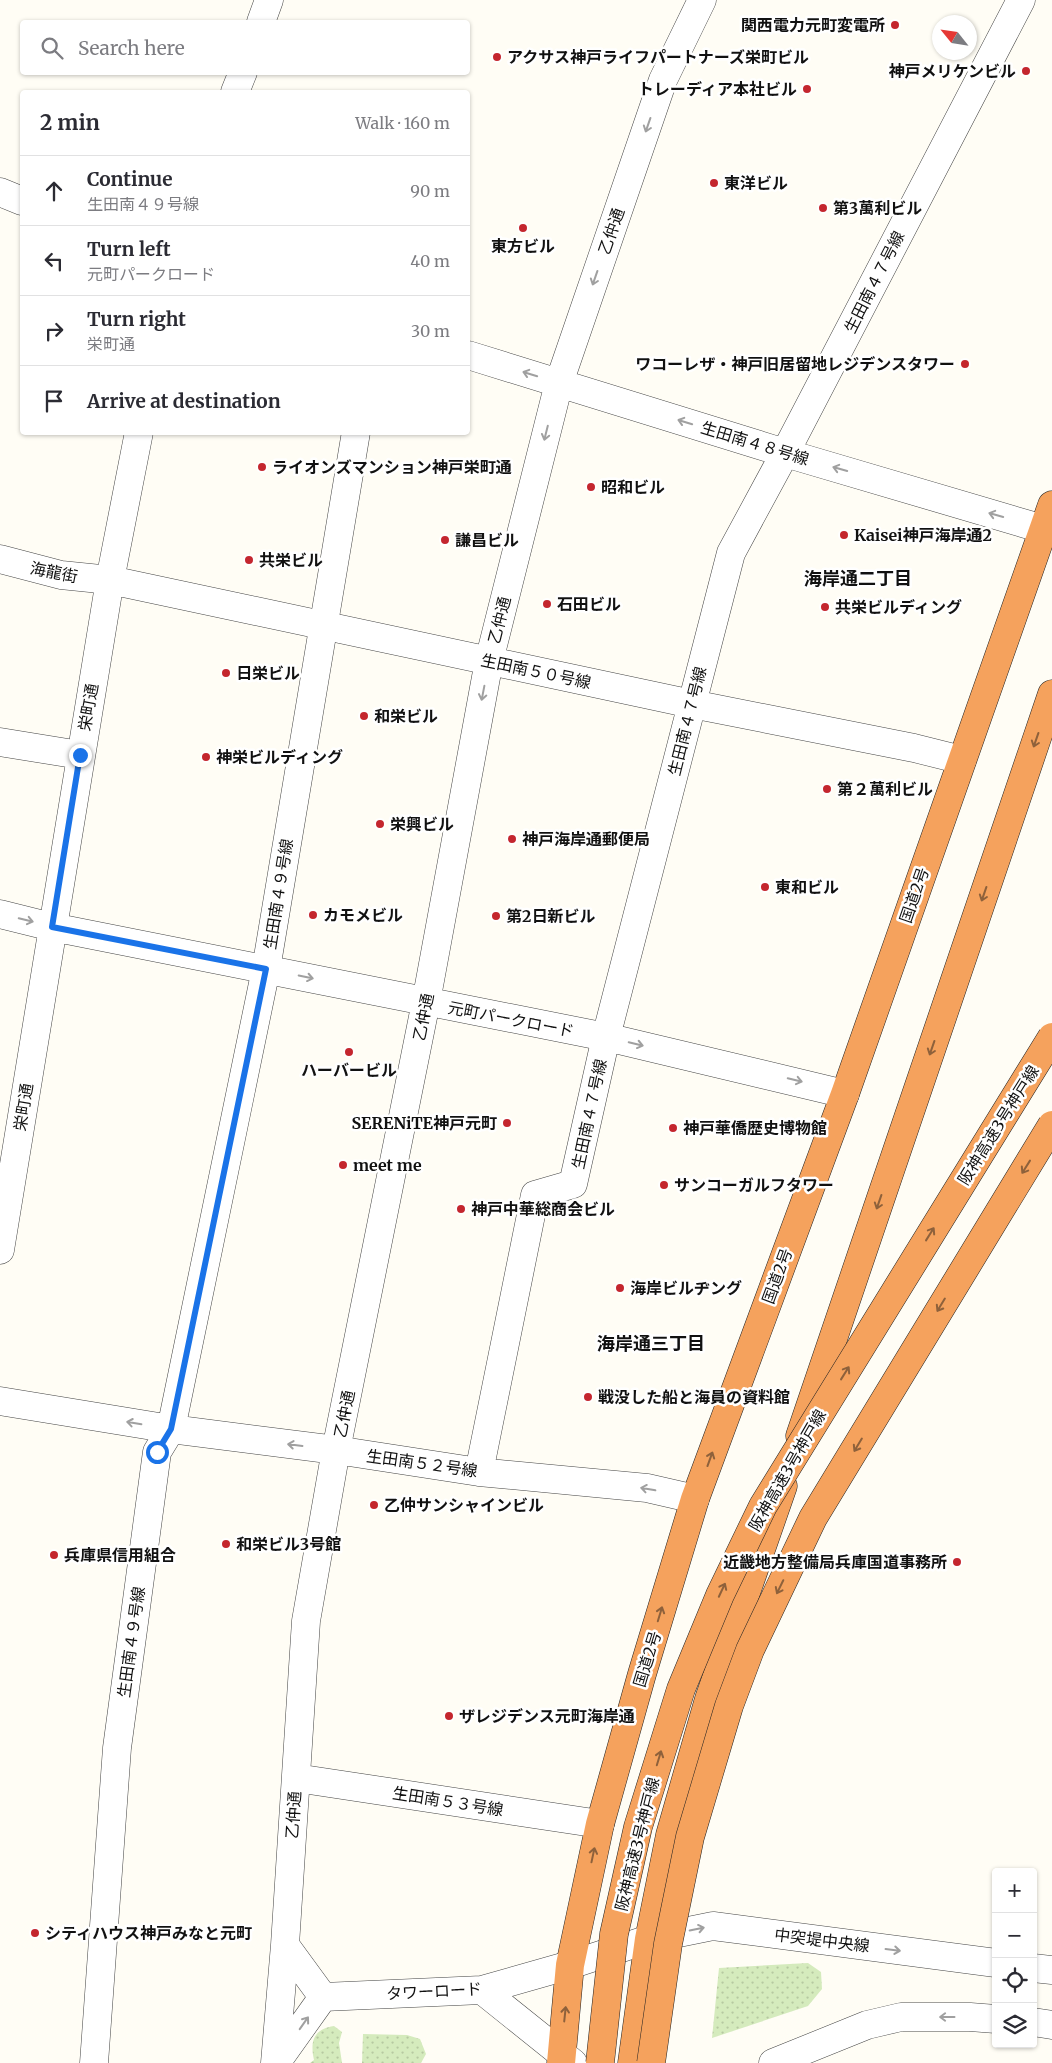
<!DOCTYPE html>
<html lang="en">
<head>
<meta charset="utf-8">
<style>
  body { margin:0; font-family:Merriweather,"Noto Sans JP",serif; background:#f7f7f7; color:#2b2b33 }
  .controls { position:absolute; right:15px; bottom:15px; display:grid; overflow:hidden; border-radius:5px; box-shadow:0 1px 4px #0004 }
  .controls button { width:45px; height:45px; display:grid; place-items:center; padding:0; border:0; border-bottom:1px solid #e1e1e2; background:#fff; color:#2b2b33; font:25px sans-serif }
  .compass { position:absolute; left:932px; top:15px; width:45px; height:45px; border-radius:50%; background:#fff; box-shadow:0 1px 4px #0004; rotate:300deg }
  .stop { position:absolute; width:15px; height:15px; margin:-11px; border:4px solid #1a73e8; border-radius:50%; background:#fff }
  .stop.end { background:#1a73e8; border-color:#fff; box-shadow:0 1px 5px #0008 }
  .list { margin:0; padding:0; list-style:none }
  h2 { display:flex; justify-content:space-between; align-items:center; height:65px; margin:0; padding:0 20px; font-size:21px }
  h2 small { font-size:16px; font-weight:400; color:#7c7c81 }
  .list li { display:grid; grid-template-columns:32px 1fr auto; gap:15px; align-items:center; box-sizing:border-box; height:70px; padding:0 20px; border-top:1px solid #e1e1e2 }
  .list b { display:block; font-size:19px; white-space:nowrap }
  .list p { margin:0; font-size:16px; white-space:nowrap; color:#7c7c81 }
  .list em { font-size:16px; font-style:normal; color:#7c7c81 }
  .icon { flex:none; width:28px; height:28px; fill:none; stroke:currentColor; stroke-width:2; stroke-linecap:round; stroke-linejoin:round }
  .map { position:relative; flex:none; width:1052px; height:2063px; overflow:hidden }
  .search { position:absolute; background:#fff; box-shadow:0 1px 4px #0004; left:20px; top:20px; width:450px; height:55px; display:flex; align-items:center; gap:12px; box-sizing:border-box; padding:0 18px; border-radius:5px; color:#7c7c81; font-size:19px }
  .panel { position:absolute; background:#fff; box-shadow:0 1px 4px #0004; left:20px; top:90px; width:450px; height:345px; border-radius:5px }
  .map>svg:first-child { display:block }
  .grass { fill:url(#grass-dots) }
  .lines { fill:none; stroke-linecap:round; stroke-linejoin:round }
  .minor-casing { stroke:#444; stroke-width:29 }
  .highway-casing { stroke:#222; stroke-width:29 }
  .minor { stroke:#fff; stroke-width:28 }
  .highway { stroke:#f5a25d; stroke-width:28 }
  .highway-bridge-casing { stroke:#222; stroke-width:29; stroke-linecap:butt }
  .highway-bridge { stroke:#f5a25d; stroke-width:28 }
  .oneway { stroke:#a0a0a0 }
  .oneway2 { stroke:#8e613b }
  .route { stroke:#1a73e8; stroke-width:6 }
  .poi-dot { fill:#c4262e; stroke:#fff; stroke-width:2 }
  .labels { text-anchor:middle; stroke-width:5; stroke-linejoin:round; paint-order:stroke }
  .poi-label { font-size:16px; font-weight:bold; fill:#111; stroke:#fff; text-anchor:start }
  .street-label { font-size:16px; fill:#111; stroke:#fff }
  .neighbourhood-label { font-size:18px; font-weight:bold; fill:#111; stroke:#fff }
</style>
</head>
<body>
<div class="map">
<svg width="1052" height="2063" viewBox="0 0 1052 2063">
  <defs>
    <pattern id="grass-dots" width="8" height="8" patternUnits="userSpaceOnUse" patternTransform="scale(1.25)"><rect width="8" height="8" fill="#d5ebbd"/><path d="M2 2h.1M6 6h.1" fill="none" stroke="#b6c8a1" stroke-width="1.8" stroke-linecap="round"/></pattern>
  </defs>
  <rect width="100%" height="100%" fill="#fffdf5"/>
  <!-- grass -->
  <path class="grass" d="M 808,1963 L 821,1972 L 822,1989 L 808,2006 L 712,2038 L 719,1968 Z
    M 334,2026 L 342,2032 L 339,2043 L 342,2063 L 310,2063 L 314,2060 C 310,2042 313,2029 334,2026 Z
    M 363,2034 L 407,2035 L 420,2039 L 426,2054 L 421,2063 L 362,2063 Z"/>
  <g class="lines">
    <defs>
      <path id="minor" d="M 261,22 L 269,0
        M 235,92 L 243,72
        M 0,192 L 22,201
        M 468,355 L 785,453 L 1043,529
        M 0,559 L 61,575 L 110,580 L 692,704 L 914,748 L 962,760
        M 0,742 L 80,755
        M 0,914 L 52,927 L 606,1037 L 845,1094
        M 0,1250 L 110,580 L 139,432
        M 0,1401 L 171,1429 L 336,1450 L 479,1472 L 647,1488 L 695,1499
        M 479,1472 L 535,1195 L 573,1184 L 606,1037 L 731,553 L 785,453 L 1021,0
        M 296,1778 L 600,1824
        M 285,1945 L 323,1997
        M 1033,1968 L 1052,1970
        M 482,1990 L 573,2063
        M 1033,2022 L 1052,2025
        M 94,2063 L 117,1748 L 157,1452 L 171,1429 L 266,969 L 356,432
        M 275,2063 L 285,1945 L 306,1621 L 336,1450 L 426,1002 L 489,661 L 559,383 L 663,80 L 702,0
        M 276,2063 L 323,1997 L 482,1990 L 570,1965 L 649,1939 L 713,1926 L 996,1963
        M 773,2063 L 867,2025 L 901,2017 L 970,2017 L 996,2019"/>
      <path id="highway" d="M 800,1436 L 1052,694
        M 561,2063 L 570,1965 L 600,1824 L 642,1674 L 695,1499 L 845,1094 L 1052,505
        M 632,2063 L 649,1939 L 670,1835 L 709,1699 L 783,1486"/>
    </defs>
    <!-- minor casing -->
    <use href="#minor" class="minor-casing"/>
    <!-- highway casing -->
    <use href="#highway" class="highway-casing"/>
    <!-- minor -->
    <use href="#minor" class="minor"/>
    <!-- highway -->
    <use href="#highway" class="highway"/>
    <defs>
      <path id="highway-bridge" d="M 600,2063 L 614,1934 L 638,1827 L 681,1689 L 720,1595 L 763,1506 L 1052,1037
        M 651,2063 L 668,1944 L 690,1837 L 729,1706 L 750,1650 L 813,1518 L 1052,1125"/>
    </defs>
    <!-- highway-bridge casing -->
    <use href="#highway-bridge" class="highway-bridge-casing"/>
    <!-- highway-bridge -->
    <use href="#highway-bridge" class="highway-bridge"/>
  </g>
  <!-- one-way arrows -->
  <defs><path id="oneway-shaft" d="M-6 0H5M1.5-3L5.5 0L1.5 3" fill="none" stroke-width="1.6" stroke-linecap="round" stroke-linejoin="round" transform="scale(1.25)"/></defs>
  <g class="oneway">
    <use href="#oneway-shaft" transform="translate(648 125) rotate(109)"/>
    <use href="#oneway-shaft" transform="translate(595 278) rotate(109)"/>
    <use href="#oneway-shaft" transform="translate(530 374) rotate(-163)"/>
    <use href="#oneway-shaft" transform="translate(685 422) rotate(-163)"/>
    <use href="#oneway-shaft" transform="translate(546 433) rotate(104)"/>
    <use href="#oneway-shaft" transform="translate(840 469) rotate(-164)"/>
    <use href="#oneway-shaft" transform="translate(996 515) rotate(-164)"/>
    <use href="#oneway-shaft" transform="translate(483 693) rotate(101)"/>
    <use href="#oneway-shaft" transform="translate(26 920) rotate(14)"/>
    <use href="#oneway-shaft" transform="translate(306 977) rotate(12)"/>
    <use href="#oneway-shaft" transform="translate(636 1044) rotate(13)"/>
    <use href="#oneway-shaft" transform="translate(795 1080) rotate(14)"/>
    <use href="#oneway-shaft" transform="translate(134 1423) rotate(-171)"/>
    <use href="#oneway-shaft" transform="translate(295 1445) rotate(-173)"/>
    <use href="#oneway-shaft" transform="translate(648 1489) rotate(-170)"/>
    <use href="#oneway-shaft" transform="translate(697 1929) rotate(-12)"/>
    <use href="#oneway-shaft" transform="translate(893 1950) rotate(7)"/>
    <use href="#oneway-shaft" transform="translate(947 2017) rotate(-180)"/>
    <use href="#oneway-shaft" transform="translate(304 2023) rotate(-55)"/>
  </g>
  <g class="oneway2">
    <use href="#oneway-shaft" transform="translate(1036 740) rotate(109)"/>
    <use href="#oneway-shaft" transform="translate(984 894) rotate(109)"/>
    <use href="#oneway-shaft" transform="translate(932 1048) rotate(109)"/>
    <use href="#oneway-shaft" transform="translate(1026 1167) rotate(122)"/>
    <use href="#oneway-shaft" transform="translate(879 1202) rotate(109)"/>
    <use href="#oneway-shaft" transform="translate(930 1234) rotate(-58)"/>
    <use href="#oneway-shaft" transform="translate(941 1305) rotate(121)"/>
    <use href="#oneway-shaft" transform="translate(845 1373) rotate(-58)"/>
    <use href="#oneway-shaft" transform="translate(858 1445) rotate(121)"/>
    <use href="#oneway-shaft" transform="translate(710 1459) rotate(-70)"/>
    <use href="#oneway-shaft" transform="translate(780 1587) rotate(116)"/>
    <use href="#oneway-shaft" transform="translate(722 1590) rotate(-65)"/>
    <use href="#oneway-shaft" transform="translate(660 1614) rotate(-73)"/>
    <use href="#oneway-shaft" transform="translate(659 1758) rotate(-73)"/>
    <use href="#oneway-shaft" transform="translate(593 1855) rotate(-78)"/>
    <use href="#oneway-shaft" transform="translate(565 2014) rotate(-84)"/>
  </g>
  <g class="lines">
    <!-- route -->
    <path class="route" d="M 80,755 L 52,927 L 266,969 L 171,1429 L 157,1452"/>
  </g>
  <!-- markers -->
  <g class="poi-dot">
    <circle cx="895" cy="25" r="5"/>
    <circle cx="497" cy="57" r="5"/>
    <circle cx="1026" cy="71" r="5"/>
    <circle cx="807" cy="89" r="5"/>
    <circle cx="714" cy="183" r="5"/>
    <circle cx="823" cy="208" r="5"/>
    <circle cx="523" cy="228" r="5"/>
    <circle cx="965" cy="364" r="5"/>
    <circle cx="262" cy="467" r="5"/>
    <circle cx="591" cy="487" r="5"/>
    <circle cx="844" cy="535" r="5"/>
    <circle cx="445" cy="540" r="5"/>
    <circle cx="249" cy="560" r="5"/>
    <circle cx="547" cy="604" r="5"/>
    <circle cx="825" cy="607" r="5"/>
    <circle cx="226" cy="673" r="5"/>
    <circle cx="364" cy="716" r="5"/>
    <circle cx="206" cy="757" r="5"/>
    <circle cx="827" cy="789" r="5"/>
    <circle cx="380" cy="824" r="5"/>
    <circle cx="512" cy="839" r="5"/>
    <circle cx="765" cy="887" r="5"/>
    <circle cx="313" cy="915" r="5"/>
    <circle cx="496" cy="916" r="5"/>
    <circle cx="349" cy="1052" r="5"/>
    <circle cx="507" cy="1123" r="5"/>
    <circle cx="673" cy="1128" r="5"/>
    <circle cx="343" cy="1165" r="5"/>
    <circle cx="664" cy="1185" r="5"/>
    <circle cx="461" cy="1209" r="5"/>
    <circle cx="620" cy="1288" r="5"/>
    <circle cx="588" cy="1397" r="5"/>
    <circle cx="374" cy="1505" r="5"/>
    <circle cx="226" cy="1544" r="5"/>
    <circle cx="54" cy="1555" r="5"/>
    <circle cx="957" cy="1562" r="5"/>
    <circle cx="449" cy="1716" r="5"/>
    <circle cx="35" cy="1933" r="5"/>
  </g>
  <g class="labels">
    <!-- poi labels -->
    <g class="poi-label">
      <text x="885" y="31" text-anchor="end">関西電力元町変電所</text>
      <text x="507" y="63">アクサス神戸ライフパートナーズ栄町ビル</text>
      <text x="1016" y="77" text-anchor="end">神戸メリケンビル</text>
      <text x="797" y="95" text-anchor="end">トレーディア本社ビル</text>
      <text x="724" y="189">東洋ビル</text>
      <text x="833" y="214">第3萬利ビル</text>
      <text x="523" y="252" text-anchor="middle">東方ビル</text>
      <text x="955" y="370" text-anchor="end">ワコーレザ・神戸旧居留地レジデンスタワー</text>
      <text x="272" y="473">ライオンズマンション神戸栄町通</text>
      <text x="601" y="493">昭和ビル</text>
      <text x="854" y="541">Kaisei神戸海岸通2</text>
      <text x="455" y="546">謙昌ビル</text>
      <text x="259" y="566">共栄ビル</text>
      <text x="557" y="610">石田ビル</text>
      <text x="835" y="613">共栄ビルディング</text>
      <text x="236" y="679">日栄ビル</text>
      <text x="374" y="722">和栄ビル</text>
      <text x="216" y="763">神栄ビルディング</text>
      <text x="837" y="795">第２萬利ビル</text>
      <text x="390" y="830">栄興ビル</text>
      <text x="522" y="845">神戸海岸通郵便局</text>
      <text x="775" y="893">東和ビル</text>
      <text x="323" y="921">カモメビル</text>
      <text x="506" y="922">第2日新ビル</text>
      <text x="349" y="1076" text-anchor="middle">ハーバービル</text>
      <text x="497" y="1129" text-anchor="end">SERENiTE神戸元町</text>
      <text x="683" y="1134">神戸華僑歴史博物館</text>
      <text x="353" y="1171">meet me</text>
      <text x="674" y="1191">サンコーガルフタワー</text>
      <text x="471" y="1215">神戸中華総商会ビル</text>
      <text x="630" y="1294">海岸ビルヂング</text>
      <text x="598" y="1403">戦没した船と海員の資料館</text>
      <text x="384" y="1511">乙仲サンシャインビル</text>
      <text x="236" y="1550">和栄ビル3号館</text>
      <text x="64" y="1561">兵庫県信用組合</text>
      <text x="947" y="1568" text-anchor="end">近畿地方整備局兵庫国道事務所</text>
      <text x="459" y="1722">ザレジデンス元町海岸通</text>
      <text x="45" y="1939">シティハウス神戸みなと元町</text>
    </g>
    <!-- street labels -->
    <g class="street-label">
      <text transform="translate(611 231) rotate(-71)" y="6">乙仲通</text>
      <text transform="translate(874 282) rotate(-63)" y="6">生田南４７号線</text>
      <text transform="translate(755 443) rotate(17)" y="6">生田南４８号線</text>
      <text transform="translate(54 572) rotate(11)" y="6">海龍街</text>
      <text transform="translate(499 620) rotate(-76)" y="6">乙仲通</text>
      <text transform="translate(536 671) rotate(12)" y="6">生田南５０号線</text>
      <text transform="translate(88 707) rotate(-80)" y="6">栄町通</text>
      <text transform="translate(687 721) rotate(-76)" y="6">生田南４７号線</text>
      <text transform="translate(278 894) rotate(-81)" y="6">生田南４９号線</text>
      <text transform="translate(914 895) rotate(-71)" y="6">国道2号</text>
      <text transform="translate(423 1017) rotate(-79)" y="6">乙仲通</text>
      <text transform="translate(511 1019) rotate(11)" y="6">元町パークロード</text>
      <text transform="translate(23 1107) rotate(-81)" y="6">栄町通</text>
      <text transform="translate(589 1114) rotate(-78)" y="6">生田南４７号線</text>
      <text transform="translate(998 1125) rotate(-58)" y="6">阪神高速3号神戸線</text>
      <text transform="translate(777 1276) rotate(-70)" y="6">国道2号</text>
      <text transform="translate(344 1414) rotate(-79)" y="6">乙仲通</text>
      <text transform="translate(422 1463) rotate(8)" y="6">生田南５２号線</text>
      <text transform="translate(787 1470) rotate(-60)" y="6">阪神高速3号神戸線</text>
      <text transform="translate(131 1642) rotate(-82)" y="6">生田南４９号線</text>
      <text transform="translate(647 1659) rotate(-73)" y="6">国道2号</text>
      <text transform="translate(448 1801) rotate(9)" y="6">生田南５３号線</text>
      <text transform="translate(293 1815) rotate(-86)" y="6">乙仲通</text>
      <text transform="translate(637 1844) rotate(-76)" y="6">阪神高速3号神戸線</text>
      <text transform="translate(822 1940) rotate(7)" y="6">中突堤中央線</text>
      <text transform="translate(434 1991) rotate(-3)" y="6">タワーロード</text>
    </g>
    <!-- neighbourhood labels -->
    <g class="neighbourhood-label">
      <text x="858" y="585">海岸通二丁目</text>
      <text x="651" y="1350">海岸通三丁目</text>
    </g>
  </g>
</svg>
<div class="controls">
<button>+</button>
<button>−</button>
<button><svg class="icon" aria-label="locate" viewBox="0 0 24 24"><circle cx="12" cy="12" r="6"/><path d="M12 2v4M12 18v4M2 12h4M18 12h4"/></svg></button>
<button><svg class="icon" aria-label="layers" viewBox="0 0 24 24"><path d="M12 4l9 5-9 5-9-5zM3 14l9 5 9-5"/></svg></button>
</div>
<svg class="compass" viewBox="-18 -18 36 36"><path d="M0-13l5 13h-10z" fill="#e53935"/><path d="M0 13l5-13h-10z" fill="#7c7c81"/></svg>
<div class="stop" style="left:157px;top:1452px"></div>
<div class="stop end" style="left:80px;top:755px"></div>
<div class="search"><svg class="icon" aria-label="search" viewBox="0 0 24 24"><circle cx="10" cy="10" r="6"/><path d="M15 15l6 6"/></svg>Search here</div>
<section class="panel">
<h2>2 min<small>Walk · 160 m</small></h2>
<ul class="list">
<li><svg class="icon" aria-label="ahead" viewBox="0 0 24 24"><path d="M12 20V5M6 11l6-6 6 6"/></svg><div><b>Continue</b><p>生田南４９号線</p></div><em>90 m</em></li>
<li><svg class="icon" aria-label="left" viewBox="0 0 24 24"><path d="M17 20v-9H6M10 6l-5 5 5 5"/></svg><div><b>Turn left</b><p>元町パークロード</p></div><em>40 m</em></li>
<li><svg class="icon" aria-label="right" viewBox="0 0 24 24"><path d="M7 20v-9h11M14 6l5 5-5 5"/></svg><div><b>Turn right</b><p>栄町通</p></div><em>30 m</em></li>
<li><svg class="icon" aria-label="arrive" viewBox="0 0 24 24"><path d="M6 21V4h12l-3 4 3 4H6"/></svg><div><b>Arrive at destination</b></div></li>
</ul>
</section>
</div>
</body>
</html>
